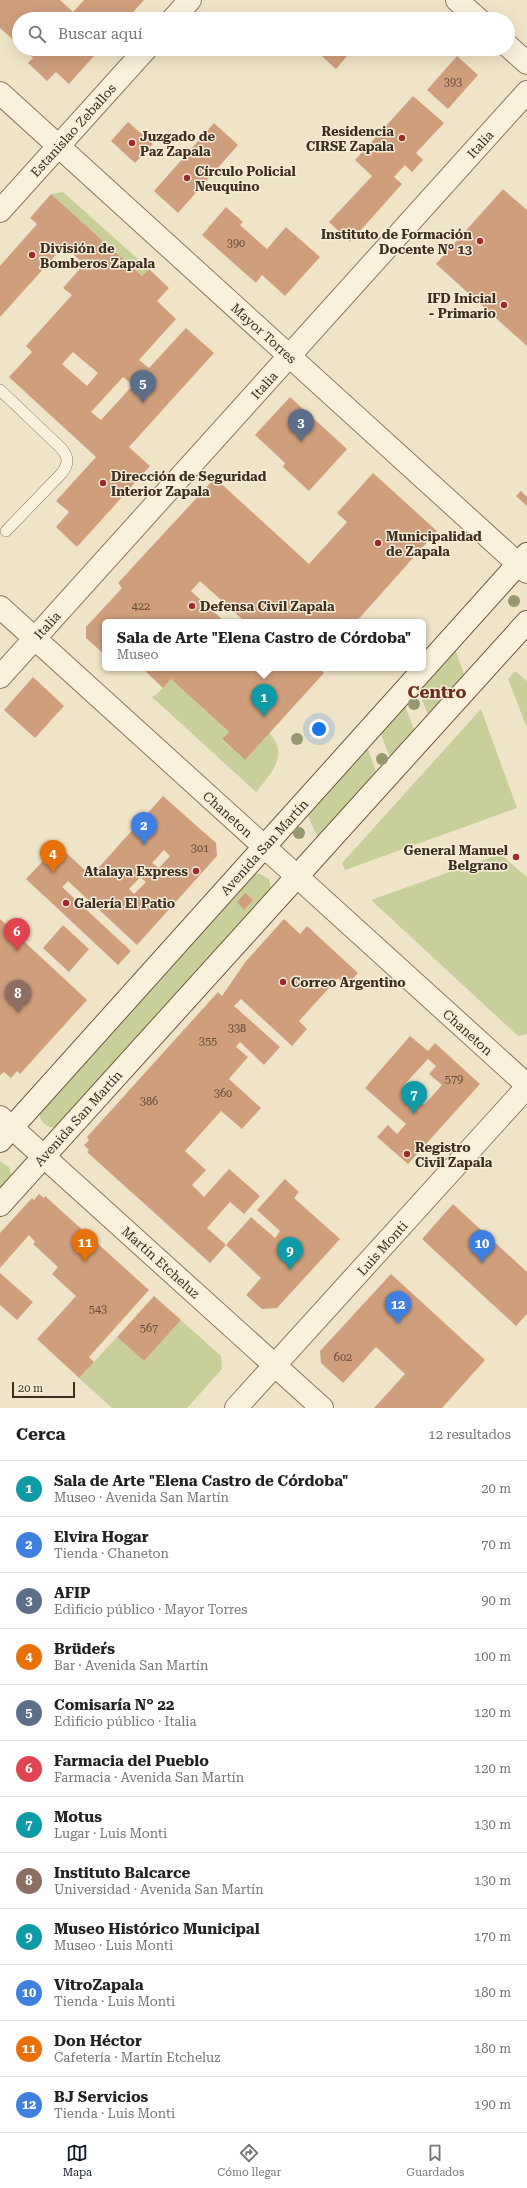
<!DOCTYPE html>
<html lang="es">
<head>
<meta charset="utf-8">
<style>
  body { margin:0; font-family:"Roboto Serif",serif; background:#f2f2f2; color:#222 }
  .scale { position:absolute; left:12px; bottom:10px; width:63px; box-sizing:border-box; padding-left:4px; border:2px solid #3d2e20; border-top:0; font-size:11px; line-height:14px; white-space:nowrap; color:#3d2e20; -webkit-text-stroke:3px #f7eed8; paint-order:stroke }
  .you { position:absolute; left:319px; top:729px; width:14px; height:14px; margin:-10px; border:3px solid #fff; border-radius:50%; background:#1a73e8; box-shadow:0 0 0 6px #1a73e833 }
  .badge { display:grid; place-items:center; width:26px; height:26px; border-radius:50%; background:#111827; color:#fff; font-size:13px; font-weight:700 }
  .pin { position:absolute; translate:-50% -33px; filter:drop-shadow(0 1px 2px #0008) }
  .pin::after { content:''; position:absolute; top:21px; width:14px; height:12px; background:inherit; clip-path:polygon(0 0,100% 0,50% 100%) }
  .popup { position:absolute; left:102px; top:619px; width:324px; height:52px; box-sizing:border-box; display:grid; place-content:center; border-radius:6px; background:#fff; filter:drop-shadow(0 1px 3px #0005); font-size:13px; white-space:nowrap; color:#767676 }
  .popup b { font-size:15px; color:#222 }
  .popup::after { content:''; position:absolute; left:50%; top:100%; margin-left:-8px; border:8px solid transparent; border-top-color:#fff }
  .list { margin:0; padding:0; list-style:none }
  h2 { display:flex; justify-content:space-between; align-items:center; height:52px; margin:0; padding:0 16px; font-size:17px }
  h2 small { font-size:13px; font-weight:400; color:#767676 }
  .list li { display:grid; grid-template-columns:26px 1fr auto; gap:12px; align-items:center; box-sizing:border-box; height:56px; padding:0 16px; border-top:1px solid #e0e0e0 }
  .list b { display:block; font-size:15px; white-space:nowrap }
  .list p { margin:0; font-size:13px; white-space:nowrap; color:#767676 }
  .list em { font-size:13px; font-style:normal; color:#767676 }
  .icon { flex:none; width:22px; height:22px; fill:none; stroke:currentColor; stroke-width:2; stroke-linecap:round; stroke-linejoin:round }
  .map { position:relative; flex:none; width:527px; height:1408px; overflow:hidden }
  .search { position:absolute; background:#fff; box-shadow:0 4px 16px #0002; left:12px; right:12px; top:12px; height:44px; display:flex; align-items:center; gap:10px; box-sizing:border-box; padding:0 14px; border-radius:22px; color:#767676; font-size:15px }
  .sheet { height:724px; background:#fff }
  nav { display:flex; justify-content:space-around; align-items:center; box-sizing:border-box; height:56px; border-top:1px solid #e0e0e0; background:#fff; font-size:11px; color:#767676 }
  nav a { display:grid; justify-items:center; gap:2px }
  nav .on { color:#111827 }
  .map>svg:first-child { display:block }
  .green { fill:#c9cf9b }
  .building { fill:#cf9f7d; fill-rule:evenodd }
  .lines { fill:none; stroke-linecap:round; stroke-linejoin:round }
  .lane-casing { stroke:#8d765c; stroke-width:12 }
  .street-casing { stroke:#8d765c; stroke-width:24 }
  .secondary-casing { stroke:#6f573f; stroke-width:24 }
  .lane { stroke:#faf1dc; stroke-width:11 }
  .street { stroke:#faf1dc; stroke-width:22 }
  .secondary { stroke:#faf1dc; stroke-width:22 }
  .tree { fill:#96986f }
  .poi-dot { fill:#9e2a2b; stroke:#f7eed8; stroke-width:1.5 }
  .labels { text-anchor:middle; stroke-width:3; stroke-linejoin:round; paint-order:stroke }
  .number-label { font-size:11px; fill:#624a37 }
  .street-label { font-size:13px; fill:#3d2e20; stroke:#f7eed8 }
  .poi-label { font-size:13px; font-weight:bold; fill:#3d2e20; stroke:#f7eed8; text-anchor:start }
  .district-label { font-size:17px; font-weight:bold; fill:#6b2e1e; stroke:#f7eed8 }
</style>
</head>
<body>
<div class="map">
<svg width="527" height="1408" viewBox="0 0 527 1408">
  <rect width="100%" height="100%" fill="#f0e4c8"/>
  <!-- green -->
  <path class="green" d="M 63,192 L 149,269 L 142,276 L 51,194 Z
    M 454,646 L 466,680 L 430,720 L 417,687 Z
    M 515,671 L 527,681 L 527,728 L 508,679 Z
    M 171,679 L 229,732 L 222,740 L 245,760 L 269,733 C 290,754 271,774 256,792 L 152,697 L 158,693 Z
    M 404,702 L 416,735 L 392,763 L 379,729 Z
    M 481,709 L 517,808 L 345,870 L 342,863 Z
    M 366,744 L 378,777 L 320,843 L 306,811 Z
    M 500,854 L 527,877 L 527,1034 L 518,1036 L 371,900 Z
    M 254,873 L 260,874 L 269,879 L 271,890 L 58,1128 C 46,1128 39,1122 39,1110 Z
    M 0,1161 L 9,1167 L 12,1178 L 0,1197 Z
    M 181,1320 L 221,1356 L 222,1369 L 187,1408 L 112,1408 L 79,1378 L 117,1337 L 144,1361 Z"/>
  <!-- building -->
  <path class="building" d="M 0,0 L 60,0 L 73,12 L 84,0 L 144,0 L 127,19 L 19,19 L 19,45 L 0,28 Z
    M 312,12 L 319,19 L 306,19 Z
    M 23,49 L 100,49 L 69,84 L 56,72 L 47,81 L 28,63 L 33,58 Z
    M 314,49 L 353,49 L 336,69 Z
    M 457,56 L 478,75 L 448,109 L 427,90 Z
    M 413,96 L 444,123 L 416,153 L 423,160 L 412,172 L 405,165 L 394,177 L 402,184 L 350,242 L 329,222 L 372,176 L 355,160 Z
    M 128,122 L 153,144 L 135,163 L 111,141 Z
    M 214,123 L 238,145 L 178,213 L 154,191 Z
    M 503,189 L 527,210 L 527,346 L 436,264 Z
    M 51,194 L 142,276 L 149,269 L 169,288 L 157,301 L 176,319 L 139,360 L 149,368 L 186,328 L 214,353 L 129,447 L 150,466 L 77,547 L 56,527 L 69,512 L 56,501 L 96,457 L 9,377 L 32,352 L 26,346 L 72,295 L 63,288 L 84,264 L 64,246 L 0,317 L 0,266 L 37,224 L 30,218 ZM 73,352 L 98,373 L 87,386 L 62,364 ZM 123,377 L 133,385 L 101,420 L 91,412 Z
    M 226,207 L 243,222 L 240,225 L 267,249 L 286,227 L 320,257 L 285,296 L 262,275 L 256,283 L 202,235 Z
    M 290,397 L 347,449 L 309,491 L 283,467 L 285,463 L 255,435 Z
    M 373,473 L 437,531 L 356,622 L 240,622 L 242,619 L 200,581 L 191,591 L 225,622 L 105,622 L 105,655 L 86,638 L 86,627 L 122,588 L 118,583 L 215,478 L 309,564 L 347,522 L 337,513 Z
    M 521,491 L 527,497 L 527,506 L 516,496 Z
    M 142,668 L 319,668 L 324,673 L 245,760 L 222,739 L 229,732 L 171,679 L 163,688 Z
    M 33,677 L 64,706 L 35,738 L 4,710 Z
    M 163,796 L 216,843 L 217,856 L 137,945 L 68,881 L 62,887 L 131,951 L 118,965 L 26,879 L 58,845 L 91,876 ZM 164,850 L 170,856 L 159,868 L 152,863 ZM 140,877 L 146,882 L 134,894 L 129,889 Z
    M 245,893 L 253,900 L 244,910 L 237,902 Z
    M 0,919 L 87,1000 L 20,1074 L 17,1071 L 11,1078 L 4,1072 L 0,1075 Z
    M 284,919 L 300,934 L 307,926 L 358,973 L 346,986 L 338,978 L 299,1021 L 307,1029 L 292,1046 L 241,999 L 234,1006 L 280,1047 L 264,1065 L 240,1042 L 236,1047 L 248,1057 L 229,1079 L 261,1108 L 242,1129 L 221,1111 L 185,1151 L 206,1170 L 192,1185 L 204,1197 L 229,1169 L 260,1196 L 244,1214 L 230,1202 L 207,1228 L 226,1245 L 210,1263 L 87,1152 L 89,1150 L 84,1145 L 89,1140 L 87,1137 L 218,992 L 222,996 L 246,961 Z
    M 63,925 L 89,949 L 69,972 L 43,948 Z
    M 410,1036 L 428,1051 L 435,1043 L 480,1084 L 408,1164 L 377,1137 L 388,1125 L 397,1134 L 406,1124 L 365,1088 ZM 428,1059 L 436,1066 L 429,1074 L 442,1085 L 424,1105 L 403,1086 Z
    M 285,1179 L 299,1192 L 294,1198 L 340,1239 L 277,1308 L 262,1309 L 246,1295 L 261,1278 L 226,1245 L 251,1217 L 275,1238 L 280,1231 L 257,1210 Z
    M 39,1194 L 44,1198 L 45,1196 L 149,1290 L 89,1357 L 94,1362 L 79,1378 L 37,1339 L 76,1296 L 52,1274 L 58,1267 L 33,1244 L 35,1242 L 29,1235 L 0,1268 L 0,1233 L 32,1198 L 34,1200 Z
    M 453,1204 L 527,1272 L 527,1314 L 516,1326 L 422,1239 Z
    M 0,1273 L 33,1302 L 17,1320 L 0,1305 Z
    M 391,1274 L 485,1360 L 442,1408 L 374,1408 L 405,1374 L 376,1347 L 343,1383 L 321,1363 L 320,1351 Z
    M 154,1296 L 181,1320 L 144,1361 L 117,1337 Z"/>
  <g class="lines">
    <defs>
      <path id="lane" d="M 0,390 L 61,448 C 69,457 69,464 61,474 L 6,531"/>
      <path id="street" d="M 457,0 L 478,19
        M 173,19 L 190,0
        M 508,46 L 527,63
        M 0,93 L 527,572
        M 0,211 L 146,49
        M 0,607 L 527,1085
        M 0,677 L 527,92
        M 0,1117 L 322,1408
        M 236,1408 L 527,1087"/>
      <path id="secondary" d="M 0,1141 L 527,554
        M 0,1205 L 527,622"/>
    </defs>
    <!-- lane casing -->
    <use href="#lane" class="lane-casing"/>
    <!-- street casing -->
    <use href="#street" class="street-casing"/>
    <!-- secondary casing -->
    <use href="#secondary" class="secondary-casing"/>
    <!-- lane -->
    <use href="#lane" class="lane"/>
    <!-- street -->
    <use href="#street" class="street"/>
    <!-- secondary -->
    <use href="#secondary" class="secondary"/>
  </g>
  <!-- trees -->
  <g class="tree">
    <circle cx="514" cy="601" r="6"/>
    <circle cx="414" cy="704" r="6"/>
    <circle cx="297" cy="739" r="6"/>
    <circle cx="382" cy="759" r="6"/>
    <circle cx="299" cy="833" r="6"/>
  </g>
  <!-- markers -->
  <g class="poi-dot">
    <circle cx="402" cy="138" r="4"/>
    <circle cx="132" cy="143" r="4"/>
    <circle cx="187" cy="178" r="4"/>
    <circle cx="480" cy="241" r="4"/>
    <circle cx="32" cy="255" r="4"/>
    <circle cx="504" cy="305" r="4"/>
    <circle cx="103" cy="483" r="4"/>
    <circle cx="378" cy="543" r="4"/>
    <circle cx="192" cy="606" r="4"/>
    <circle cx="516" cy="857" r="4"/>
    <circle cx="196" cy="871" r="4"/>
    <circle cx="66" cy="903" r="4"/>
    <circle cx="283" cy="982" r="4"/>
    <circle cx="407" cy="1154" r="4"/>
  </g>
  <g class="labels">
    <!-- number labels -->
    <g class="number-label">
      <text x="453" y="86">393</text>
      <text x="236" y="247">390</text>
      <text x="141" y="610">422</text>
      <text x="200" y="852">301</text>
      <text x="237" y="1032">338</text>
      <text x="208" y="1045">355</text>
      <text x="454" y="1083">579</text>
      <text x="223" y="1097">360</text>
      <text x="149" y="1105">386</text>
      <text x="98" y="1313">543</text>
      <text x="149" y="1332">567</text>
      <text x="343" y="1361">602</text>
    </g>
    <!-- street labels -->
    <g class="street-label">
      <text transform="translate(73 130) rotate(-48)" y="5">Estanislao Zeballos</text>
      <text transform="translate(480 144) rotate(-48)" y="5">Italia</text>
      <text transform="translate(264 333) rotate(42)" y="5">Mayor Torres</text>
      <text transform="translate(264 385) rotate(-48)" y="5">Italia</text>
      <text transform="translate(47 625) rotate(-48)" y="5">Italia</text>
      <text transform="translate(228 814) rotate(42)" y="5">Chaneton</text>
      <text transform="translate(264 847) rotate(-48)" y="5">Avenida San Martín</text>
      <text transform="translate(468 1032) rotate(42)" y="5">Chaneton</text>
      <text transform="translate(78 1118) rotate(-48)" y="5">Avenida San Martín</text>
      <text transform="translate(382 1248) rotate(-48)" y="5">Luis Monti</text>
      <text transform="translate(161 1262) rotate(42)" y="5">Martín Etcheluz</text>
    </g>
    <!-- poi labels -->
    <g class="poi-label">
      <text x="394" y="136" text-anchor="end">Residencia<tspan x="394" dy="15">CIRSE Zapala</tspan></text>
      <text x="140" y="141">Juzgado de<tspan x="140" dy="15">Paz Zapala</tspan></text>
      <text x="195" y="176">Círculo Policial<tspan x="195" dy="15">Neuquino</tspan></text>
      <text x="472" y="239" text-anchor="end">Instituto de Formación<tspan x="472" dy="15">Docente N° 13</tspan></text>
      <text x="40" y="253">División de<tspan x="40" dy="15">Bomberos Zapala</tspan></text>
      <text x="496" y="303" text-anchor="end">IFD Inicial<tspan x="496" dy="15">- Primario</tspan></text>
      <text x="111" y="481">Dirección de Seguridad<tspan x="111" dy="15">Interior Zapala</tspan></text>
      <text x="386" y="541">Municipalidad<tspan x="386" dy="15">de Zapala</tspan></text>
      <text x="200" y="611">Defensa Civil Zapala</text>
      <text x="508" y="855" text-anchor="end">General Manuel<tspan x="508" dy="15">Belgrano</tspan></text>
      <text x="188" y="876" text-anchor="end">Atalaya Express</text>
      <text x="74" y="908">Galería El Patio</text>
      <text x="291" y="987">Correo Argentino</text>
      <text x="415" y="1152">Registro<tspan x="415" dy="15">Civil Zapala</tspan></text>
    </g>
    <!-- district labels -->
    <g class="district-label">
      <text x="437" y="698">Centro</text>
    </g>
  </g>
</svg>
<div class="scale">20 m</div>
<div class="you"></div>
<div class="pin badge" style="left:264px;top:717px;background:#0f9aa8">1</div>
<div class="popup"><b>Sala de Arte &quot;Elena Castro de Córdoba&quot;</b>Museo</div>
<div class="pin badge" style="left:144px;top:845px;background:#3f7fe0">2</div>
<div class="pin badge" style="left:301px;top:442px;background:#5c6f8a">3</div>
<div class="pin badge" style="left:53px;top:873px;background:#e8710a">4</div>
<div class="pin badge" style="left:143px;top:403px;background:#5c6f8a">5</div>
<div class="pin badge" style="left:17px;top:951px;background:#e0444e">6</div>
<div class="pin badge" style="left:414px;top:1114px;background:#0f9aa8">7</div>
<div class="pin badge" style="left:18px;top:1013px;background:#8d6e63">8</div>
<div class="pin badge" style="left:290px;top:1270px;background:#0f9aa8">9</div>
<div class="pin badge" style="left:482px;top:1263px;background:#3f7fe0">10</div>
<div class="pin badge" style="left:85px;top:1262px;background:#e8710a">11</div>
<div class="pin badge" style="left:398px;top:1324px;background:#3f7fe0">12</div>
<div class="search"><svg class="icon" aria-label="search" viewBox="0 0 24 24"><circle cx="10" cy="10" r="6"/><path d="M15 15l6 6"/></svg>Buscar aquí</div>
</div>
<section class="sheet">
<h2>Cerca<small>12 resultados</small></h2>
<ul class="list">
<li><span class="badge" style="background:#0f9aa8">1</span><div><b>Sala de Arte &quot;Elena Castro de Córdoba&quot;</b><p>Museo · Avenida San Martín</p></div><em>20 m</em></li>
<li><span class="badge" style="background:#3f7fe0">2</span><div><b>Elvira Hogar</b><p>Tienda · Chaneton</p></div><em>70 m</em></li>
<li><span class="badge" style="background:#5c6f8a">3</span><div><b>AFIP</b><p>Edificio público · Mayor Torres</p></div><em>90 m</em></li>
<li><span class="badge" style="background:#e8710a">4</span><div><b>Brüder´s</b><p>Bar · Avenida San Martín</p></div><em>100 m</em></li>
<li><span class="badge" style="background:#5c6f8a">5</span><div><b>Comisaría N° 22</b><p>Edificio público · Italia</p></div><em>120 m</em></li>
<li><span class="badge" style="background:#e0444e">6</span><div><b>Farmacia del Pueblo</b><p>Farmacia · Avenida San Martín</p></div><em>120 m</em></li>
<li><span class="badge" style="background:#0f9aa8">7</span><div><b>Motus</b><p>Lugar · Luis Monti</p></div><em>130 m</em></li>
<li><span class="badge" style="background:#8d6e63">8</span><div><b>Instituto Balcarce</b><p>Universidad · Avenida San Martín</p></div><em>130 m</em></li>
<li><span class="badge" style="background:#0f9aa8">9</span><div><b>Museo Histórico Municipal</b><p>Museo · Luis Monti</p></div><em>170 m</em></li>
<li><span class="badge" style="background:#3f7fe0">10</span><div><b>VitroZapala</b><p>Tienda · Luis Monti</p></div><em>180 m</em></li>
<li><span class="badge" style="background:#e8710a">11</span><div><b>Don Héctor</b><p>Cafetería · Martín Etcheluz</p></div><em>180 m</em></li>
<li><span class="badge" style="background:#3f7fe0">12</span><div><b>BJ Servicios</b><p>Tienda · Luis Monti</p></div><em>190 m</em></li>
</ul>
</section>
<nav>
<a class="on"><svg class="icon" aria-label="map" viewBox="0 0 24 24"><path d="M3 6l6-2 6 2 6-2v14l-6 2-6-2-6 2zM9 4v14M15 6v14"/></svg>Mapa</a>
<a><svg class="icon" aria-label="directions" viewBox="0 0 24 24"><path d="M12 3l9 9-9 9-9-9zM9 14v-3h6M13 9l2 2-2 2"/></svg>Cómo llegar</a>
<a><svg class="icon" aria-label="saved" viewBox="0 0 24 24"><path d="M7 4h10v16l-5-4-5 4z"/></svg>Guardados</a>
</nav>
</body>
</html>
